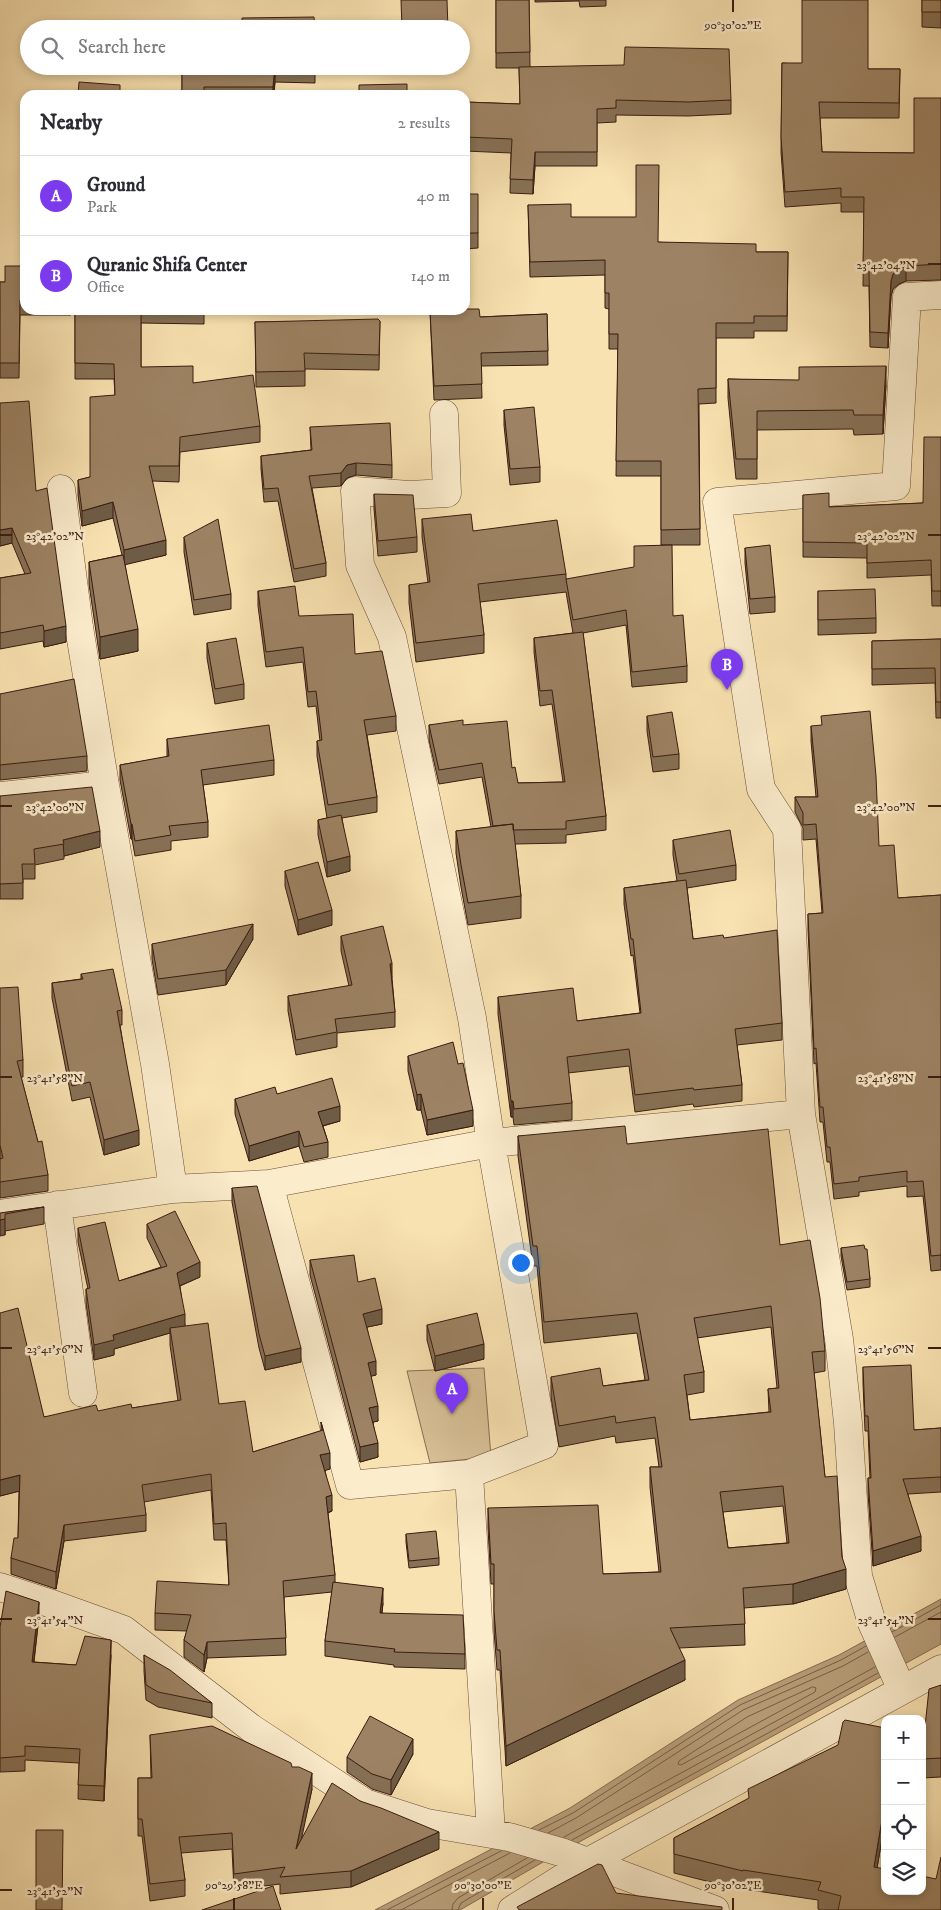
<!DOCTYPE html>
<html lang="en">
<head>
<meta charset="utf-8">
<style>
  body { margin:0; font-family:"IM FELL DW Pica",serif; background:#f7f7f7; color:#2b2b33 }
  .controls { position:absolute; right:15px; bottom:15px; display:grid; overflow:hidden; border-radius:10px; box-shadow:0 2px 8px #0003 }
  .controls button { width:45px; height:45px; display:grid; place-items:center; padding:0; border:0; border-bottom:1px solid #e1e1e2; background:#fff; color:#2b2b33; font:25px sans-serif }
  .you { position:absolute; left:520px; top:1262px; width:18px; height:18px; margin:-12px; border:4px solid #fff; border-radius:50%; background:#1a73e8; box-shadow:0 0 0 8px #1a73e833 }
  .badge { display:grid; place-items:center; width:32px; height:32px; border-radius:50%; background:#7c3aed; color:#fff; font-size:16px; font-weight:700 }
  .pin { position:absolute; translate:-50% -41px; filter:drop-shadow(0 1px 2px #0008) }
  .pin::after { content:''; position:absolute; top:26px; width:18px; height:15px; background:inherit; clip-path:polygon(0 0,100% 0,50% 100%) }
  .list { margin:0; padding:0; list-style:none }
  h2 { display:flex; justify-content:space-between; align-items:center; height:65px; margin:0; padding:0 20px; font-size:21px }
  h2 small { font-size:16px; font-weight:400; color:#7c7c81 }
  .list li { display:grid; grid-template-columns:32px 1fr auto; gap:15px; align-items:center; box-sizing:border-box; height:80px; padding:0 20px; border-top:1px solid #e1e1e2 }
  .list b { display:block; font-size:19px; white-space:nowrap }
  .list p { margin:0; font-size:16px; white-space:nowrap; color:#7c7c81 }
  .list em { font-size:16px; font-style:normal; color:#7c7c81 }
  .icon { flex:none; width:28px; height:28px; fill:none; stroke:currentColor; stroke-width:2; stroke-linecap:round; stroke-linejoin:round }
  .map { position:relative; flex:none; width:941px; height:1910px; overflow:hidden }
  .search { position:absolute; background:#fff; box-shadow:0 2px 8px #0003; left:20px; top:20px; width:450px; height:55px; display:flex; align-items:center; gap:12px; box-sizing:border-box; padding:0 18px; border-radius:28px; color:#7c7c81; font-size:19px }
  .panel { position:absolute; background:#fff; box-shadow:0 2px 8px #0003; left:20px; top:90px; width:450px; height:225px; border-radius:15px }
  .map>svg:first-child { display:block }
  .green { fill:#d8c096; stroke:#886e53 }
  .water { fill:#b89f7a; stroke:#856b50 }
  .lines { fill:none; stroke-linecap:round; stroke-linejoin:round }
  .shore { stroke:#785e45; stroke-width:1 }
  .minor-casing { stroke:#694e38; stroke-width:29 }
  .minor { stroke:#fbeccc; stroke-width:28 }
  .wall { fill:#877156; stroke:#391c10; fill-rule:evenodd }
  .shaded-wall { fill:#6e5c46; stroke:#391c10 }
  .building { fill:#9d8364; stroke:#391c10; fill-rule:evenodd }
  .ticks { fill:none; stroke:#391c10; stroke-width:2 }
  .ticks-label { font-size:12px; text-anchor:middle; fill:#391c10; stroke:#fbeccc; stroke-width:5; stroke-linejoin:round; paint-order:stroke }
</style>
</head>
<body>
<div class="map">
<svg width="941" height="1910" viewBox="0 0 941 1910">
  <rect width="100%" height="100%" fill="#f9e2b1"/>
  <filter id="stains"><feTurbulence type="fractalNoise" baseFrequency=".004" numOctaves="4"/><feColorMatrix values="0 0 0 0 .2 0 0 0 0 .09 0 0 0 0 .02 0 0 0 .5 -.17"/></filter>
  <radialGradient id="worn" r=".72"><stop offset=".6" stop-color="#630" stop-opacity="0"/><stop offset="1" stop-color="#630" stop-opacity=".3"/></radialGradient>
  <!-- green -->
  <path class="green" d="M 484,1368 L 491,1457 L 430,1463 L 407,1371 Z"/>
  <!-- water -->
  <path class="water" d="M 941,1599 L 941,1644 L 550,1858 L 460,1910 L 375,1910 L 570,1808 L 738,1700 L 839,1655 Z"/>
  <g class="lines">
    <!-- shore -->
    <path class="shore" d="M 892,1632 L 941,1605
      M 895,1637 L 941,1612
      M 813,1687 L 816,1688 L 815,1692 L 681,1765 L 678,1764 L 679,1761 L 747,1717 Z
      M 539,1830 L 573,1813 L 740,1705 L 841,1660 L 866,1646
      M 548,1833 L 576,1818 L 743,1710 L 843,1666 L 868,1652
      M 564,1837 L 875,1667
      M 572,1840 L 878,1673
      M 387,1910 L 501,1851
      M 401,1910 L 510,1853
      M 452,1910 L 453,1904 L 458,1898 L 527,1858
      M 458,1910 L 461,1903 L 535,1860"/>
    <defs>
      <path id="minor" d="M 444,414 L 447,493 L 409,495 L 355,491 L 360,565 L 392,637 L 472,1018 L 491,1143 L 544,1445 L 469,1474 L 491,1833
        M 61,489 L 79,627 L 105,785
        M 0,796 L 105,785 L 155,1064 L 173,1189
        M 269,1184 L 350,1485 L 469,1474
        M 57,1205 L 83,1393
        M 0,1214 L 173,1189 L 269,1184 L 491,1143 L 801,1114
        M 0,1587 L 49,1603 L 124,1630 L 251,1728 L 365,1803 L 427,1823 L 509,1837 L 564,1853 L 715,1910
        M 902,1690 L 872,1623 L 858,1576 L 848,1423 L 839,1339 L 801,1114 L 787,829 L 761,789 L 717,502 L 896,486 L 907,297 L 941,295
        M 512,1910 L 588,1862 L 941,1669"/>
    </defs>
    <!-- minor casing -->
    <use href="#minor" class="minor-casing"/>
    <!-- minor -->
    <use href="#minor" class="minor"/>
  </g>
  <!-- wall -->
  <path class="wall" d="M 496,0 L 529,0 L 530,67 L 731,100 L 731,114 L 688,116 L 616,115 L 616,122 L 597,123 L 597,166 L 535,166 L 533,194 L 510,193 L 511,153 L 465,151 L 465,102 L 520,104 L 519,68 L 496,68 Z
    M 535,0 L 606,0 L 606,6 L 580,7 L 579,1 L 535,2 Z
    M 922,0 L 941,0 L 941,28 L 922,27 Z
    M 782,63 L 868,69 L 900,69 L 899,118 L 820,118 L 822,152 L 914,153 L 941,98 L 941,280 L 906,281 L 899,284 L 893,289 L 891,296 L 888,348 L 870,347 L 869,286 L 863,286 L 864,212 L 841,212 L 841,203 L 785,207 L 781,152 Z
    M 182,66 L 315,66 L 315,83 L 275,82 L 274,95 L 182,95 Z
    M 465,194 L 478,233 L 478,248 L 465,249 Z
    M 528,205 L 658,242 L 756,252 L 788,252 L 787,331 L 754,331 L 754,338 L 716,338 L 716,403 L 699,404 L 700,545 L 661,545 L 661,476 L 616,476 L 618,349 L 609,349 L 609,309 L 605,308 L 605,275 L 530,277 Z
    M 25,266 L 25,310 L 71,310 L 71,315 L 20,315 L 19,378 L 0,378 L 0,282 L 5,282 Z
    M 138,310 L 204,310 L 204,324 L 141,323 L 141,367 L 193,383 L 260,426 L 260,442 L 180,452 L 179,482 L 152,481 L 166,555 L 125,564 L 138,651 L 100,659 L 89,584 L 89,562 L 122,555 L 113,518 L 82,526 L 78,495 L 78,480 L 90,477 L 115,395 L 114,379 L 75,379 L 75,312 L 138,312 Z
    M 430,311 L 480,317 L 547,314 L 548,365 L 481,366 L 482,398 L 434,400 Z
    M 380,321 L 379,370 L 305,369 L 305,386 L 256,387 L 255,322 Z
    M 728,379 L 886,385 L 883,434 L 854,435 L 853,429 L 757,430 L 757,479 L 736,479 L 728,398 Z
    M 504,410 L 540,467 L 540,482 L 510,485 L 504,425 Z
    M 310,427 L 392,465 L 392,478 L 356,475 L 347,478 L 341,486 L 312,488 L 326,563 L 326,576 L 294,582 L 278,501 L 264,502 L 261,469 L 261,456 L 311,450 Z
    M 941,437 L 941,606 L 932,606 L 931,575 L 867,578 L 867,558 L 803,557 L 803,495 L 829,507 L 923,503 Z
    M 36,491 L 66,642 L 44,647 L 43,641 L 0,649 L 0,578 L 25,574 L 12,543 L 0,546 Z
    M 374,494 L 417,537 L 417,552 L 378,556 L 374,509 Z
    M 422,519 L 473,531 L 566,574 L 566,579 L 673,616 L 687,666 L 687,682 L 632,687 L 626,625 L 583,633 L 606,816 L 606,830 L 566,835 L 566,843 L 515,844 L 521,896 L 521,918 L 468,925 L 461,887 L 456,853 L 456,831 L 491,827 L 482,777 L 439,784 L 429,740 L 429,725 L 463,725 L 512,768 L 518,783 L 563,782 L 552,704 L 540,706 L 534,652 L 534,638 L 573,633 L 566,592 L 480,602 L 484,635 L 484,653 L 416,662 L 409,603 L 409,585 L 428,583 L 422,537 Z
    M 184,537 L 231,594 L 231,609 L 194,615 L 184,552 Z
    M 745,548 L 775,597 L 775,612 L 750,614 L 745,563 Z
    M 258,591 L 299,616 L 355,654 L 396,716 L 396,731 L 367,735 L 377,797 L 377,812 L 342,818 L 350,871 L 327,877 L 318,835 L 318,820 L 327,818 L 317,756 L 317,741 L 320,741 L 316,706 L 308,707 L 303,662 L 266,667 L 258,606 Z
    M 818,591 L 876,618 L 876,633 L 818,635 Z
    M 941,639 L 941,718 L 936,718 L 935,683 L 872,685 L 872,641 Z
    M 207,643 L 244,684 L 244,699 L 215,704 L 207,658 Z
    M 0,694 L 87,756 L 87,771 L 0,780 Z
    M 647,716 L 679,754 L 679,769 L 653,772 L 647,731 Z
    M 811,726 L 879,846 L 898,898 L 941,895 L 941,1270 L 931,1271 L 923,1196 L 907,1197 L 907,1186 L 859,1192 L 859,1196 L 834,1199 L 830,1162 L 827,1162 L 823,1122 L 820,1122 L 816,1063 L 814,1064 L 808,929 L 808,914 L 822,913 L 816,839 L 803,840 L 803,828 L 795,812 L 795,797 L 816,797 L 811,741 Z
    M 167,739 L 274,760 L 274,775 L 203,785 L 208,822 L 208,837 L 171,841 L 171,850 L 135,856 L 132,839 L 131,839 L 120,780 L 120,765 L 167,757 Z
    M 0,796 L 100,847 L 64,856 L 64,859 L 35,865 L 35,879 L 23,879 L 23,899 L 0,899 Z
    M 673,840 L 736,865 L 736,880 L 687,888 L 693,939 L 724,938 L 782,1023 L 782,1040 L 737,1045 L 742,1085 L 742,1101 L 694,1107 L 693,1104 L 635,1112 L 629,1066 L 568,1073 L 572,1103 L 572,1120 L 514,1125 L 513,1117 L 511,1117 L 498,1014 L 498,997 L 577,1021 L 640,1013 L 633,955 L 631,956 L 624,904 L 624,888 L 677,881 L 673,855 Z
    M 285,871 L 332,925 L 298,935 L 285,886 Z
    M 341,936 L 392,978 L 395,1012 L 395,1027 L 337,1033 L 337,1047 L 296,1055 L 288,1011 L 288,996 L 349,986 L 341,951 Z
    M 253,939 L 226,985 L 158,995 L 152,959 L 152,944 Z
    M 81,974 L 122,1010 L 122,1025 L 120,1025 L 139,1145 L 104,1155 L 90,1097 L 72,1101 L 52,998 L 52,983 L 81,979 Z
    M 0,988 L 23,1060 L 23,1077 L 21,1077 L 38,1142 L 48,1175 L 48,1191 L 0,1198 Z
    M 408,1056 L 473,1126 L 427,1135 L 421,1110 L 417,1110 L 408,1071 Z
    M 277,1094 L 340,1121 L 323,1126 L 328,1142 L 328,1157 L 304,1162 L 299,1146 L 249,1161 L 235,1114 L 235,1099 Z
    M 518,1136 L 627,1144 L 780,1245 L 825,1351 L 825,1371 L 814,1373 L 825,1477 L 842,1557 L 846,1589 L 793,1604 L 744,1608 L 745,1645 L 679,1648 L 685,1680 L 506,1766 L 500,1670 L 497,1670 L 494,1631 L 494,1584 L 491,1584 L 488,1528 L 488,1508 L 603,1574 L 659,1572 L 650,1487 L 650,1467 L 659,1467 L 655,1438 L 616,1443 L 615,1436 L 559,1447 L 551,1397 L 551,1377 L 603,1386 L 645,1380 L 637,1333 L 544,1343 L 537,1266 L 533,1266 L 518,1156 ZM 771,1327 L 777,1388 L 768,1389 L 769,1412 L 690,1420 L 687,1395 L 704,1392 L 704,1372 L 697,1338 ZM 783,1506 L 787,1543 L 728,1548 L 723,1512 Z
    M 232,1188 L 301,1362 L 265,1370 L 259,1348 L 232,1202 Z
    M 44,1207 L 44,1224 L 5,1231 L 5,1235 L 2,1213 Z
    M 147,1224 L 200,1277 L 180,1286 L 185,1326 L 219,1404 L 253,1452 L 321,1431 L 321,1422 L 330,1469 L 325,1470 L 332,1511 L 328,1513 L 335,1575 L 335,1582 L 383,1603 L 382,1613 L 465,1654 L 465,1669 L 394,1667 L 394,1665 L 325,1656 L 325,1641 L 332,1592 L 284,1597 L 286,1655 L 207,1658 L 204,1672 L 184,1657 L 184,1640 L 187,1631 L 155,1630 L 155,1613 L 229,1585 L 226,1540 L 214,1540 L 211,1490 L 144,1502 L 146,1515 L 146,1531 L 64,1541 L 56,1589 L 11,1574 L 11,1558 L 18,1538 L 19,1491 L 0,1496 L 0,1313 L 44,1417 L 132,1408 L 178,1401 L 170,1345 L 170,1333 L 114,1349 L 114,1355 L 94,1360 L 86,1303 L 86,1289 L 88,1289 L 78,1242 L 78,1228 L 119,1281 L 161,1267 L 147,1238 Z
    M 841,1248 L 865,1249 L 870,1279 L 870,1287 L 847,1290 L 841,1256 Z
    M 310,1260 L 358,1282 L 382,1324 L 367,1327 L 376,1375 L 371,1376 L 378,1421 L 373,1422 L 378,1457 L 360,1462 L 310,1275 Z
    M 427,1325 L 484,1359 L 435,1371 L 427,1340 Z
    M 863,1367 L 914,1430 L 941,1428 L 941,1492 L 908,1494 L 921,1551 L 873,1566 L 868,1493 L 868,1478 L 870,1478 L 868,1431 L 865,1431 L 863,1383 Z
    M 406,1534 L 439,1558 L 439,1565 L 409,1568 L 406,1542 Z
    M 39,1616 L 34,1662 L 76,1665 L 111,1655 L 104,1801 L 78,1799 L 79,1763 L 25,1760 L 25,1771 L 0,1772 L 0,1627 Z
    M 144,1655 L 212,1703 L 212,1718 L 158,1707 L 146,1700 L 144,1671 Z
    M 941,1685 L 941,1777 L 922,1778 L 922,1736 L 924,1736 Z
    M 885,1728 L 885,1821 L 877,1868 L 941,1910 L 821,1910 L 818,1909 L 818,1900 L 743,1889 L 743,1890 L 674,1873 L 674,1838 Z
    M 150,1735 L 292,1767 L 312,1789 L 301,1838 L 360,1801 L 439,1849 L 351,1887 L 280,1894 L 280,1884 L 234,1890 L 232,1849 L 181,1853 L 185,1880 L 185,1896 L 150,1901 L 142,1836 L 138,1836 L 138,1778 L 151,1778 Z
    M 413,1754 L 391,1795 L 372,1789 L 347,1772 L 347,1757 Z"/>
  <!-- shaded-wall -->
  <path class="shaded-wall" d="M 275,66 L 275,82 L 273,95 L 273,87 Z
    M 535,152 L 535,166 L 533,194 L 533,180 Z
    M 906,266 L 906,281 L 899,284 L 893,289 L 891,296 L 888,348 L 888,333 L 891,281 L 893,274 L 899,269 Z
    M 886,366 L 886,385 L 883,434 L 883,415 Z
    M 356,463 L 356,475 L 347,478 L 341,486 L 341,473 L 347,465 Z
    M 113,502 L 113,518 L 82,526 L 82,511 Z
    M 12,528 L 12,543 L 0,546 L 0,530 Z
    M 166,540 L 166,555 L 124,565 L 124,550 Z
    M 66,626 L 66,642 L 44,647 L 44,631 Z
    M 138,629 L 138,651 L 100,659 L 100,637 Z
    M 131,824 L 132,824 L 132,839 L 131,839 Z
    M 100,831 L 100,847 L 64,856 L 63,840 Z
    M 350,856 L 350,871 L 327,877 L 327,862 Z
    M 332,910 L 332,925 L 298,935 L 298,920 Z
    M 253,924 L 253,939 L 226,985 L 226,970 Z
    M 392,963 L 392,978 L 390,964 Z
    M 421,1094 L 421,1110 L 417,1110 L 417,1095 Z
    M 511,1101 L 513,1101 L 513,1117 L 511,1117 Z
    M 340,1106 L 340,1121 L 318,1127 L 318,1112 Z
    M 473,1110 L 473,1126 L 427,1135 L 427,1120 Z
    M 139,1130 L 139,1145 L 104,1155 L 104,1140 Z
    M 299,1131 L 299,1146 L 249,1161 L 249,1146 Z
    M 5,1219 L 5,1235 L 0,1236 L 0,1220 Z
    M 200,1262 L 200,1277 L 177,1287 L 177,1273 Z
    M 382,1309 L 382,1324 L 363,1328 L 363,1314 Z
    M 185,1314 L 185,1328 L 170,1328 L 170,1333 L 114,1349 L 114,1355 L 94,1360 L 94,1345 L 113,1335 Z
    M 484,1344 L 484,1359 L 435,1371 L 435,1356 Z
    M 301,1348 L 301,1362 L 265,1370 L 265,1356 Z
    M 376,1361 L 376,1375 L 368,1377 L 368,1363 Z
    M 378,1406 L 378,1421 L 369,1423 L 369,1408 Z
    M 378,1443 L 378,1457 L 360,1462 L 360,1447 Z
    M 330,1453 L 330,1469 L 320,1472 L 320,1455 Z
    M 20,1475 L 20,1491 L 0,1496 L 0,1480 Z
    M 332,1495 L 332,1511 L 326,1513 L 326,1497 Z
    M 64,1525 L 64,1541 L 56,1589 L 56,1572 Z
    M 921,1536 L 921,1551 L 873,1566 L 873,1551 Z
    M 846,1569 L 846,1589 L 793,1604 L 793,1584 Z
    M 383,1588 L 383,1603 L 380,1628 L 380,1613 Z
    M 39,1602 L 39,1616 L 32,1677 L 32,1662 Z
    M 111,1640 L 111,1655 L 104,1801 L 104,1786 Z
    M 207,1642 L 207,1658 L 204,1672 L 204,1655 Z
    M 685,1660 L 685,1680 L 506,1766 L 506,1746 Z
    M 413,1739 L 413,1754 L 391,1795 L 391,1780 Z
    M 312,1773 L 312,1789 L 296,1865 L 296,1849 Z
    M 885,1802 L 885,1821 L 874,1886 L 874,1867 Z
    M 439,1832 L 439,1849 L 351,1887 L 351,1871 Z"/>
  <!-- building -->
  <path class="building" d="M 401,0 L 447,0 L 448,29 L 402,29 Z
    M 496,0 L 529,0 L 530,52 L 496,53 Z
    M 802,0 L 868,0 L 868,69 L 900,69 L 899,103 L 819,102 L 822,152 L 914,153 L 914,98 L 941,98 L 941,264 L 906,266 L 899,269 L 893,274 L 891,281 L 888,333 L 870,332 L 869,270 L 863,270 L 864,197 L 841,197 L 841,188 L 785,192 L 781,137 L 782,63 L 802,63 Z
    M 922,0 L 941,0 L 941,12 L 922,12 Z
    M 314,17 L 315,29 L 242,29 L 242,18 Z
    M 183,28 L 212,29 L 183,29 Z
    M 625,47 L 729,49 L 731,100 L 688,102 L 616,100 L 616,108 L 597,109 L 597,152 L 535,152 L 533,180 L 510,179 L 512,139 L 465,137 L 465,102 L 520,104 L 519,67 L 624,65 Z
    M 182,66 L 275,66 L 273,87 L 204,87 L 204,95 L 182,95 Z
    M 281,66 L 315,66 L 315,67 Z
    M 79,82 L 120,85 L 120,95 L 143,95 L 78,95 Z
    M 407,84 L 407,95 L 359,95 L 359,85 Z
    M 636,165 L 659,165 L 658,242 L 756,244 L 756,252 L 788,252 L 787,316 L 754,316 L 754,323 L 716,323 L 716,388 L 698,389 L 700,529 L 661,530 L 661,461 L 616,461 L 618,334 L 609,334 L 609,293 L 605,293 L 605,260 L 530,262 L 528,205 L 571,204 L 571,217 L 636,217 Z
    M 465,194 L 478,194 L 478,233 L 465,233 Z
    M 5,266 L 25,266 L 25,300 L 20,300 L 19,363 L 0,363 L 0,282 L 5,282 Z
    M 465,309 L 479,309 L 480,317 L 547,314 L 548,351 L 481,353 L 482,384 L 434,386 L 430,311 Z
    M 75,312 L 141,312 L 141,367 L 193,366 L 193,383 L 253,375 L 260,426 L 180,437 L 179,466 L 149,466 L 166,540 L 124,550 L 113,502 L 82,511 L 78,480 L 90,477 L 90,397 L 115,395 L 114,364 L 75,363 Z
    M 378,319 L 380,321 L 379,355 L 304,353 L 305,371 L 256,372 L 255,322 Z
    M 886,366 L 883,415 L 854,415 L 853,410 L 757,411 L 757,459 L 736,459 L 728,379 L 799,380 L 799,367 Z
    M 29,401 L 36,491 L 47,488 L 66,626 L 44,631 L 43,625 L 0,633 L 0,578 L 31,573 L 12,528 L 0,530 L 0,403 Z
    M 534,407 L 540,467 L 510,469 L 504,410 Z
    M 390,423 L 392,465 L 356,463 L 347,465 L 341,473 L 309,476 L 326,563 L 294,569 L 278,488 L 264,489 L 261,456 L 312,450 L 310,427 Z
    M 924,437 L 941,437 L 941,591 L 932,591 L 931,560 L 867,563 L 867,543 L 803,542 L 803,495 L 829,493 L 829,507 L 923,503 Z
    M 374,494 L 413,495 L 417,537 L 378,541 Z
    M 471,514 L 473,531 L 557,520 L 566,574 L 478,584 L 484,635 L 416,643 L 409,585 L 430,582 L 422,519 Z
    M 218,519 L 231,594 L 194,600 L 184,537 Z
    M 672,545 L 673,616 L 683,615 L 687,666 L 632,672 L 626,610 L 573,620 L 566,579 L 634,567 L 634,546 Z
    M 770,545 L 775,597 L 750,599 L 745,548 Z
    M 123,555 L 138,629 L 100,637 L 89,562 Z
    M 295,586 L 299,616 L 353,614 L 355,654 L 382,651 L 396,716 L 364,720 L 377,797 L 328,805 L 317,741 L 322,740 L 316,691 L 308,692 L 303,647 L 266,652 L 258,591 Z
    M 875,589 L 876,618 L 818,620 L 818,591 Z
    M 583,632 L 606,816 L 566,821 L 566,829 L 513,830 L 513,824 L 493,826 L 482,763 L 439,770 L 429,725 L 463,720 L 463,725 L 507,721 L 512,768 L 515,767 L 518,783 L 565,782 L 552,690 L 540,691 L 534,638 Z
    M 236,638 L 244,684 L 215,689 L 207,643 Z
    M 941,639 L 941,702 L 936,702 L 935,668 L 872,669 L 872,641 Z
    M 74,679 L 87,756 L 0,765 L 0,694 Z
    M 870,711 L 876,776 L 879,846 L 894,845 L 898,898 L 941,895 L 941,1255 L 931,1256 L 923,1181 L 907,1182 L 907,1171 L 859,1177 L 859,1181 L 834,1184 L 830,1147 L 827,1147 L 823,1107 L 820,1107 L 816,1048 L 814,1049 L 808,914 L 823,913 L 816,824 L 803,825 L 803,813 L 795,797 L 818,797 L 811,726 L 822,725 L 821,716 Z
    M 672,712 L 679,754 L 653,757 L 647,716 Z
    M 269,725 L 274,760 L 201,770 L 208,822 L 169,826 L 171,835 L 135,841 L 132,824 L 131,824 L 120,765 L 169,756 L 167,739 Z
    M 92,787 L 100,831 L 63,840 L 64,844 L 34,849 L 35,864 L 22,864 L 23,883 L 0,884 L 0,796 Z
    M 341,815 L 350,856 L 327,862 L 318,820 Z
    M 513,824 L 521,896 L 468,903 L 461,865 L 456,831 Z
    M 730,830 L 736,865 L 679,874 L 673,840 Z
    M 318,862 L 332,910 L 298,920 L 285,871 Z
    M 686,880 L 693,939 L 723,935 L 724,938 L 777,930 L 782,1023 L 735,1029 L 742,1085 L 694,1090 L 693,1088 L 635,1095 L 629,1049 L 567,1057 L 572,1103 L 514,1109 L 513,1101 L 511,1101 L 498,997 L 573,988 L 577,1021 L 641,1013 L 633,939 L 631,939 L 624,888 Z
    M 253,924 L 226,970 L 158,979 L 152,944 Z
    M 383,926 L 392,963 L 390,964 L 395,1012 L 335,1019 L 337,1032 L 296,1040 L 288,996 L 352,985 L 341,936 Z
    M 113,969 L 122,1010 L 117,1011 L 139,1130 L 104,1140 L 90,1082 L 72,1086 L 52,983 L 83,979 L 81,974 Z
    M 18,987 L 23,1060 L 17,1061 L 38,1142 L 42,1141 L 48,1175 L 0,1182 L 0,1159 L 3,1158 L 0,1145 L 0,988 Z
    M 453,1042 L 458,1064 L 463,1063 L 473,1110 L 427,1120 L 421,1094 L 417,1095 L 408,1056 Z
    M 332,1078 L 340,1106 L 318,1112 L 328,1142 L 304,1147 L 299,1131 L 249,1146 L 235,1099 L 275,1087 L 277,1094 Z
    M 625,1126 L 627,1144 L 768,1129 L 780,1245 L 810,1240 L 820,1298 L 825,1351 L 812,1352 L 825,1477 L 837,1476 L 842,1557 L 846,1569 L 793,1584 L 743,1588 L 745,1624 L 670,1628 L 685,1660 L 506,1746 L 500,1650 L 497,1650 L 494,1611 L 494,1564 L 491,1564 L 488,1508 L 598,1505 L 603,1574 L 661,1572 L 650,1467 L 662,1467 L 655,1417 L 616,1423 L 615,1416 L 559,1426 L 551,1377 L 600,1368 L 603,1386 L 649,1380 L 637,1313 L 544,1322 L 537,1246 L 533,1246 L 518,1136 ZM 771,1306 L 779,1388 L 768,1389 L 771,1412 L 690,1420 L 684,1375 L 704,1372 L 694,1318 ZM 783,1486 L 789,1543 L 728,1548 L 720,1492 Z
    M 257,1186 L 301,1348 L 265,1356 L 259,1334 L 232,1188 Z
    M 44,1207 L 5,1214 L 5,1219 L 0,1220 L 0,1213 Z
    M 175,1211 L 200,1262 L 177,1273 L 185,1314 L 113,1335 L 114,1340 L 94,1345 L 86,1289 L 90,1288 L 78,1228 L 105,1222 L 119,1281 L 167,1266 L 147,1224 Z
    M 864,1245 L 865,1249 L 867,1249 L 870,1279 L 847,1282 L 841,1248 Z
    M 354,1255 L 358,1282 L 375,1278 L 382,1309 L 363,1314 L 376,1361 L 368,1363 L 378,1406 L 369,1408 L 378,1443 L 360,1447 L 310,1260 Z
    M 18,1308 L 44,1417 L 96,1405 L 98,1411 L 131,1404 L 132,1408 L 181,1400 L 170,1328 L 208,1323 L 219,1404 L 245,1401 L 253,1452 L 323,1430 L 321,1422 L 330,1453 L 320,1455 L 332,1495 L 326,1497 L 335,1575 L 283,1581 L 286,1638 L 207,1642 L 204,1655 L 184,1640 L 191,1615 L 155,1613 L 157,1581 L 229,1585 L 226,1523 L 214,1524 L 211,1474 L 142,1485 L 146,1515 L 64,1525 L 56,1572 L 11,1558 L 14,1538 L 18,1538 L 20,1475 L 0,1480 L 0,1313 Z
    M 477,1313 L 484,1344 L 435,1356 L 427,1325 Z
    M 911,1365 L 914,1430 L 941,1428 L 941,1477 L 903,1479 L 921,1536 L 873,1551 L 868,1478 L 871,1478 L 868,1416 L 865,1416 L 863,1367 Z
    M 436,1531 L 439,1558 L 409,1561 L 406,1534 Z
    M 333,1582 L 383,1588 L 380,1613 L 463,1615 L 465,1654 L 394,1652 L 395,1649 L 325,1641 Z
    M 6,1591 L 39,1602 L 32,1662 L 76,1665 L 85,1636 L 111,1640 L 104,1786 L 78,1785 L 80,1749 L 25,1746 L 25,1756 L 0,1758 L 0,1627 Z
    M 144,1655 L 170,1670 L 212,1703 L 158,1692 L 146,1685 Z
    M 941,1685 L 941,1758 L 922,1759 L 922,1736 L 924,1736 L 929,1689 Z
    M 370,1716 L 413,1739 L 391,1780 L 372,1774 L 347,1757 Z
    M 845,1720 L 885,1728 L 885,1802 L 874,1867 L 885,1869 L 885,1891 L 922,1891 L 922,1876 L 936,1879 L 941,1857 L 941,1910 L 838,1910 L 841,1896 L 818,1890 L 821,1882 L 743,1870 L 743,1871 L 674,1854 L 674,1838 L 749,1798 L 748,1789 L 838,1745 L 843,1722 Z
    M 212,1726 L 291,1763 L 292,1767 L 299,1767 L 312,1773 L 296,1849 L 332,1783 L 360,1801 L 381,1808 L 439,1832 L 351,1871 L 280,1877 L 285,1867 L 234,1874 L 232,1833 L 179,1837 L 185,1880 L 150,1884 L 142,1819 L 138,1819 L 138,1778 L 152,1778 L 150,1735 Z
    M 36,1830 L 63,1830 L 62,1910 L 36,1910 Z
    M 598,1864 L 602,1865 L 616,1893 L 722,1907 L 722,1910 L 519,1910 L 517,1907 Z
    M 273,1886 L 281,1910 L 202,1910 Z"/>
  <!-- ticks -->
  <path class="ticks" d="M 733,0 L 733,12M 928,264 L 941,264M 0,535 L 12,535M 928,535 L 941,535M 0,806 L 12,806M 928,806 L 941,806M 0,1077 L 12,1077M 928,1077 L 941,1077M 0,1348 L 12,1348M 928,1348 L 941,1348M 0,1619 L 12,1619M 928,1619 L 941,1619M 0,1890 L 12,1890M 234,1898 L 234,1910M 483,1898 L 483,1910M 733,1898 L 733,1910"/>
  <g class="ticks-label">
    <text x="733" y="29">90°30'02"E</text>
    <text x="886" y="269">23°42'04"N</text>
    <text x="55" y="540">23°42'02"N</text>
    <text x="886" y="540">23°42'02"N</text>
    <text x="55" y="811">23°42'00"N</text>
    <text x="886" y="811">23°42'00"N</text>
    <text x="55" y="1082">23°41'58"N</text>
    <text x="886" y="1082">23°41'58"N</text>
    <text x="55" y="1353">23°41'56"N</text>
    <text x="886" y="1353">23°41'56"N</text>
    <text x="55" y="1624">23°41'54"N</text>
    <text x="886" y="1624">23°41'54"N</text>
    <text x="234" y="1889">90°29'58"E</text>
    <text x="483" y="1889">90°30'00"E</text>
    <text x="733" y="1889">90°30'02"E</text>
    <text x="55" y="1895">23°41'52"N</text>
  </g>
  <rect width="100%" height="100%" filter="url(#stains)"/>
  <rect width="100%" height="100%" fill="url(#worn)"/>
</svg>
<div class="controls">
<button>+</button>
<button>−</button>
<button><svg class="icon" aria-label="locate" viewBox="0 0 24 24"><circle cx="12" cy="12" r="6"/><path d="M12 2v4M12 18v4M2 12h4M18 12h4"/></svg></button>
<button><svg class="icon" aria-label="layers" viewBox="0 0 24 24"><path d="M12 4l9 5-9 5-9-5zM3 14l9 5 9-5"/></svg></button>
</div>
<div class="you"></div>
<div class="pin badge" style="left:452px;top:1414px">A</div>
<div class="pin badge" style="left:727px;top:690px">B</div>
<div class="search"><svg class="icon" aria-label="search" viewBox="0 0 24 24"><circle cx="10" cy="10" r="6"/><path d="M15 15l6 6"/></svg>Search here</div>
<section class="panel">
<h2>Nearby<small>2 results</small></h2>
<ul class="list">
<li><span class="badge">A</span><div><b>Ground</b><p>Park</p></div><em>40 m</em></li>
<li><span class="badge">B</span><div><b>Quranic Shifa Center</b><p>Office</p></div><em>140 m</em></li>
</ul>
</section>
</div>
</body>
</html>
